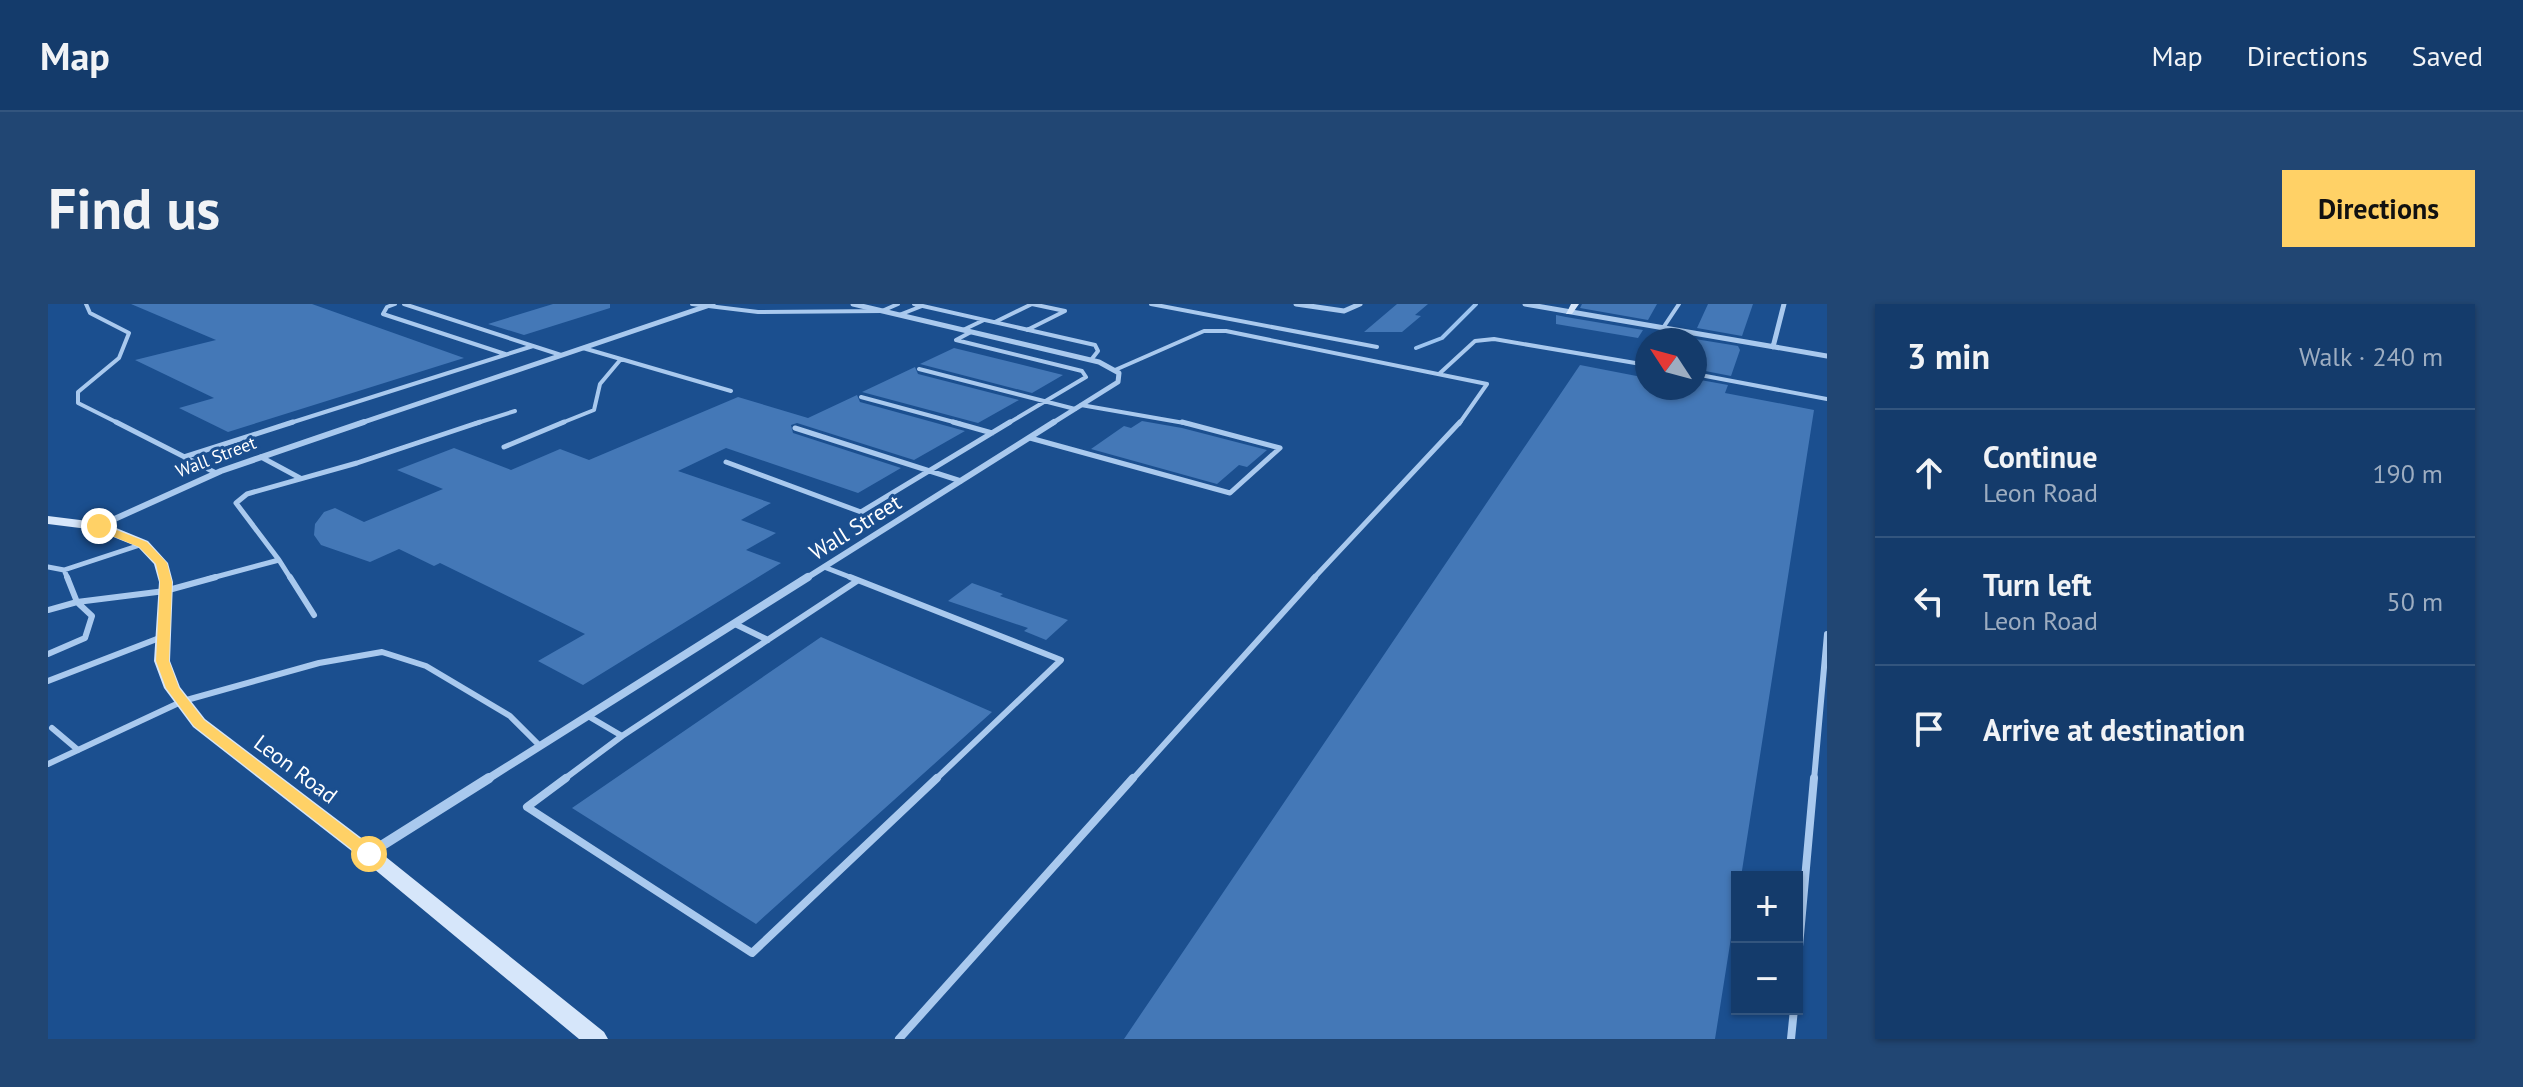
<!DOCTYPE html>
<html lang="en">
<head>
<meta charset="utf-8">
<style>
  body { margin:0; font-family:"PT Sans",sans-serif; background:#214673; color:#f1f3f6 }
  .controls { position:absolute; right:24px; bottom:24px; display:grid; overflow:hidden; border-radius:0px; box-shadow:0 2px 6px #0004 }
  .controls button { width:72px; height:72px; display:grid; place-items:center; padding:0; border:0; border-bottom:2px solid #33557e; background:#143b6b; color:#f1f3f6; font:40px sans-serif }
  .compass { position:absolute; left:1587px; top:24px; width:72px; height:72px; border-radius:50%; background:#143b6b; box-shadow:0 2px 6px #0004; rotate:306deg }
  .stop { position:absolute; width:24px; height:24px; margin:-18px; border:6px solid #ffd166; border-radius:50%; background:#fff }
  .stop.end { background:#ffd166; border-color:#fff; box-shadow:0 2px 8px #0008 }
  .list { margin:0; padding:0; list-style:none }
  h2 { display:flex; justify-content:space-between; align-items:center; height:104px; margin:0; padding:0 32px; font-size:34px }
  h2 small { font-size:26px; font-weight:400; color:#9dadc1 }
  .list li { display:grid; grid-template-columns:52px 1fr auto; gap:24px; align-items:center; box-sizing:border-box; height:128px; padding:0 32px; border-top:2px solid #33557e }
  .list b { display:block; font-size:30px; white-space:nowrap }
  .list p { margin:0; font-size:26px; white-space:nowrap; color:#9dadc1 }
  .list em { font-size:26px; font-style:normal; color:#9dadc1 }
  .icon { flex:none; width:44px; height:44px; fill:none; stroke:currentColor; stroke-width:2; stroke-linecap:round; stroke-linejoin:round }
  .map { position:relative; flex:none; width:1779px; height:735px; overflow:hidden; border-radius:0px }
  header { display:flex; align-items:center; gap:48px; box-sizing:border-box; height:112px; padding:0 40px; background:#143b6b; border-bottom:2px solid #33557e }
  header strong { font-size:38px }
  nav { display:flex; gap:44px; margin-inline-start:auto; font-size:28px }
  .intro { display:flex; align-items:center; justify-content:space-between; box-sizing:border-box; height:192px; padding:0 48px }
  h1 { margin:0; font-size:56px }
  .button { padding:20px 36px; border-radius:0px; background:#ffd166; color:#111; font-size:28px; font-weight:700 }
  main { display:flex; gap:48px; padding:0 48px }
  aside { flex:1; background:#143b6b; border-radius:0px; box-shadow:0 2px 6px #0004 }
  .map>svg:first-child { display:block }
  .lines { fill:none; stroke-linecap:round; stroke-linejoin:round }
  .stream { stroke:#9cc4f0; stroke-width:4 }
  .building { fill:#4478b7 }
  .lane-far3 { stroke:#a9c9ee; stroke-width:4 }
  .lane-far2 { stroke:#a9c9ee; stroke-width:5 }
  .lane-far1 { stroke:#a9c9ee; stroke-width:6 }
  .lane { stroke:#a9c9ee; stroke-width:8 }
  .street-far3 { stroke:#a9c9ee; stroke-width:5 }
  .street-far2 { stroke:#a9c9ee; stroke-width:6 }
  .street-far1 { stroke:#a9c9ee; stroke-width:8 }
  .street { stroke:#a9c9ee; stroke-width:10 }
  .secondary { fill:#d6e6fa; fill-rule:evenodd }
  .route { fill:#ffd166 }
  .labels { text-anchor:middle; stroke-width:6; stroke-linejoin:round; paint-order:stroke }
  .far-street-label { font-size:18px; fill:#fff; stroke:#1b4f8f }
  .street-label { font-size:22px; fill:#fff; stroke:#1b4f8f }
</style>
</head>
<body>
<header>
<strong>Map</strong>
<nav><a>Map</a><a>Directions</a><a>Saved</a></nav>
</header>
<div class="intro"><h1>Find us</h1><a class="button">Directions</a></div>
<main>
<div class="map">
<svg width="1779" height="735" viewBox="0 0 1779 735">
  <rect width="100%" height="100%" fill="#1b4f8f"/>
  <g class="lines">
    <!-- stream -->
    <path class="stream" d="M 1368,44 L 1394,34 L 1428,0"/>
  </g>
  <!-- building -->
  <path class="building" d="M 83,0 L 264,0 L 416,54 L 180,128 L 131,104 L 166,94 L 87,56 L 168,36 Z
    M 505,0 L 562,0 L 562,4 L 476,31 L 440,20 Z
    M 1349,0 L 1380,0 L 1367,11 L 1373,12 L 1354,28 L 1316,28 Z
    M 1534,0 L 1609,0 L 1600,16 L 1532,4 Z
    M 1660,0 L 1705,0 L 1694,32 L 1649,24 Z
    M 1508,11 L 1518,13 L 1595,26 L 1590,34 L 1508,20 Z
    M 1647,35 L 1690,42 L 1692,46 L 1683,72 L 1647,65 Z
    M 906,44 L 1015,71 L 984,89 L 872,60 Z
    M 1532,61 L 1599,74 L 1599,84 L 1647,84 L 1647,75 L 1680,81 L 1677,89 L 1766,106 L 1693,573 L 1689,573 L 1689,596 L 1667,735 L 1076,735 Z
    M 867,63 L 870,70 L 971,96 L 930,119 L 814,88 Z
    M 809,91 L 812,98 L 917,127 L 866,156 L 749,119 L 743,121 L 745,129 L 853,164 L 810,189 L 678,144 L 630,167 L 723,199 L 693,216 L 728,229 L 698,246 L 733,259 L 535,381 L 490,357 L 537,330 L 392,259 L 386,262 L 351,245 L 322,258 L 273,241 L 266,231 L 267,220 L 276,208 L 287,204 L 316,218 L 395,185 L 349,166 L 406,144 L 463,166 L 512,145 L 541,156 L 690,93 L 760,114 Z
    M 1094,117 L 1134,124 L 1219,146 L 1199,163 L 1191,161 L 1169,180 L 1043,145 L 1076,122 L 1083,124 Z
    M 924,279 L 955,290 L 952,292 L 1020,316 L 998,336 L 976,327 L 980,324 L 900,297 Z
    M 773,333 L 944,408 L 708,620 L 524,504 Z"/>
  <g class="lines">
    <!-- lane-far3 -->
    <path class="lane-far3" d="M 38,0 L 42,9 L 81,29 L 71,54 L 30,88 L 30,99 L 72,120
      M 347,0 L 339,3 L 335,10 L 457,50
      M 356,0 L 513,51
      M 644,0 L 710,8 L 834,7 L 850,0
      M 866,0 L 1047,41 L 1050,47 L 1043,56
      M 1103,0 L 1329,43
      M 851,11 L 874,2
      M 947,18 L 984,0 L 1017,7 L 979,26
      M 1615,24 L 1631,0
      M 915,26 L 936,16
      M 923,28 L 908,36 L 1034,67 L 1038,73 L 959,120
      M 535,44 L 683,87
      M 871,65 L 1027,105
      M 1067,66 L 1156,27 L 1178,27 L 1439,80 L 1411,120
      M 1391,70 L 1427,37 L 1446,35 L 1599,61
      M 1647,70 L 1779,95
      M 813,93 L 913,120
      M 1033,101 L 1142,120
      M 239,120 L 485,42
      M 426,120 L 467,107
      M 511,120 L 546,106 L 552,80 L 573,55"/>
    <!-- lane-far2 -->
    <path class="lane-far2" d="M 68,118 L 168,169
      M 905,118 L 944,129
      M 747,124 L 913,177
      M 982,134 L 1182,189 L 1232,144 L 1134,118
      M 456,143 L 516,118
      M 136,153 L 245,118
      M 213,153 L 252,174
      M 678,158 L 813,208 L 962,118
      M 231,256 L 243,275
      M 0,263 L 16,266 L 95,240
      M 776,263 L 807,275
      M 16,266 L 20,275
      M 160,275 L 231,256 L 188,199 L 199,190 L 309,159 L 432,118
      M 1265,275 L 1412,118"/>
    <!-- lane-far1 -->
    <path class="lane-far1" d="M 19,273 L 29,298 L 117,287 L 168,273
      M 242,273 L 266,311
      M 802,273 L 1013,356 L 887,476
      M 0,306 L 29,298 L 44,312 L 37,334 L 0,350
      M 687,320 L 720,336
      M 0,377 L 114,333
      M 4,424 L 30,446
      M 574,432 L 809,277
      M 0,460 L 135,397 L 271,359 L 334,348 L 378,362 L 462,412 L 492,442
      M 515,476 L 574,432 L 540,412
      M 1084,476 L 1267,273
      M 1766,476 L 1779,330"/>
    <!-- lane -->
    <path class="lane" d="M 518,474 L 479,503 L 704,649 L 889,474
      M 1749,665 L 1766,474
      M 851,735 L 1085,474
      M 1743,735 L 1746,705"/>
    <!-- street-far3 -->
    <path class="street-far3" d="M 805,0 L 1051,58 L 1071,69 L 1070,78 L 1003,120
      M 1248,0 L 1296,7 L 1312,0
      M 1477,0 L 1779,52
      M 1725,43 L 1736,0
      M 310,120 L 665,0"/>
    <!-- street-far2 -->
    <path class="street-far2" d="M 51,222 L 173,167 L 316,118
      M 757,275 L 1006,118"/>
    <!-- street-far1 -->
    <path class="street-far1" d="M 438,476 L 760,273"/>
    <!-- street -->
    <path class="street" d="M 322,549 L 441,474"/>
    <!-- secondary -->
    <path class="secondary" d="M 1523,0 L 1531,0 L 1524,10 L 1518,10 Z
      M 0,212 L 56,219 L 100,237 L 120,259 L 125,278 L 122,357 L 132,383 L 157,415 L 328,545 L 556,728 L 560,735 L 531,735 L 314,555 L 145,423 L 116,384 L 106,357 L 111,278 L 106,260 L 90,243 L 48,226 L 0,220 Z"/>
  </g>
  <!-- route -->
  <path class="route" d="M 51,219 L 99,238 L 119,259 L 124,278 L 121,357 L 131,384 L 156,416 L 327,546 L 327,554 L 315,554 L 146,422 L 118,384 L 108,357 L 112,278 L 108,260 L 91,243 L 47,225 L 46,222 Z"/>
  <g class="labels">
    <!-- far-street labels -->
    <g class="far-street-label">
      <text transform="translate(168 153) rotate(-21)" y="6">Wall Street</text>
    </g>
    <!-- street labels -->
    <g class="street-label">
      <text transform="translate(807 223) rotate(-32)" y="8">Wall Street</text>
      <text transform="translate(248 465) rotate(37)" y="8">Leon Road</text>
    </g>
  </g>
</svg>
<div class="controls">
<button>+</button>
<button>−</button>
</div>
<svg class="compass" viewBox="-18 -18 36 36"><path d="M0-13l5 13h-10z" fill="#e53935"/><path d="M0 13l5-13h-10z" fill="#9dadc1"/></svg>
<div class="stop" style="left:321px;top:550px"></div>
<div class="stop end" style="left:51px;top:222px"></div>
</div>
<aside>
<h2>3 min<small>Walk · 240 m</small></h2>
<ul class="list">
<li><svg class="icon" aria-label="ahead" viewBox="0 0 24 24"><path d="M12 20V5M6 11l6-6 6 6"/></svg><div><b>Continue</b><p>Leon Road</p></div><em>190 m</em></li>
<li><svg class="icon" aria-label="left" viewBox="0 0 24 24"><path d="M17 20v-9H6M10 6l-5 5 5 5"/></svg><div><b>Turn left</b><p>Leon Road</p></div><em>50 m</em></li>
<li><svg class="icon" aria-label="arrive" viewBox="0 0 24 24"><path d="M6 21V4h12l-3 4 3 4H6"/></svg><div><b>Arrive at destination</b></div></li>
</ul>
</aside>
</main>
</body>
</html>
